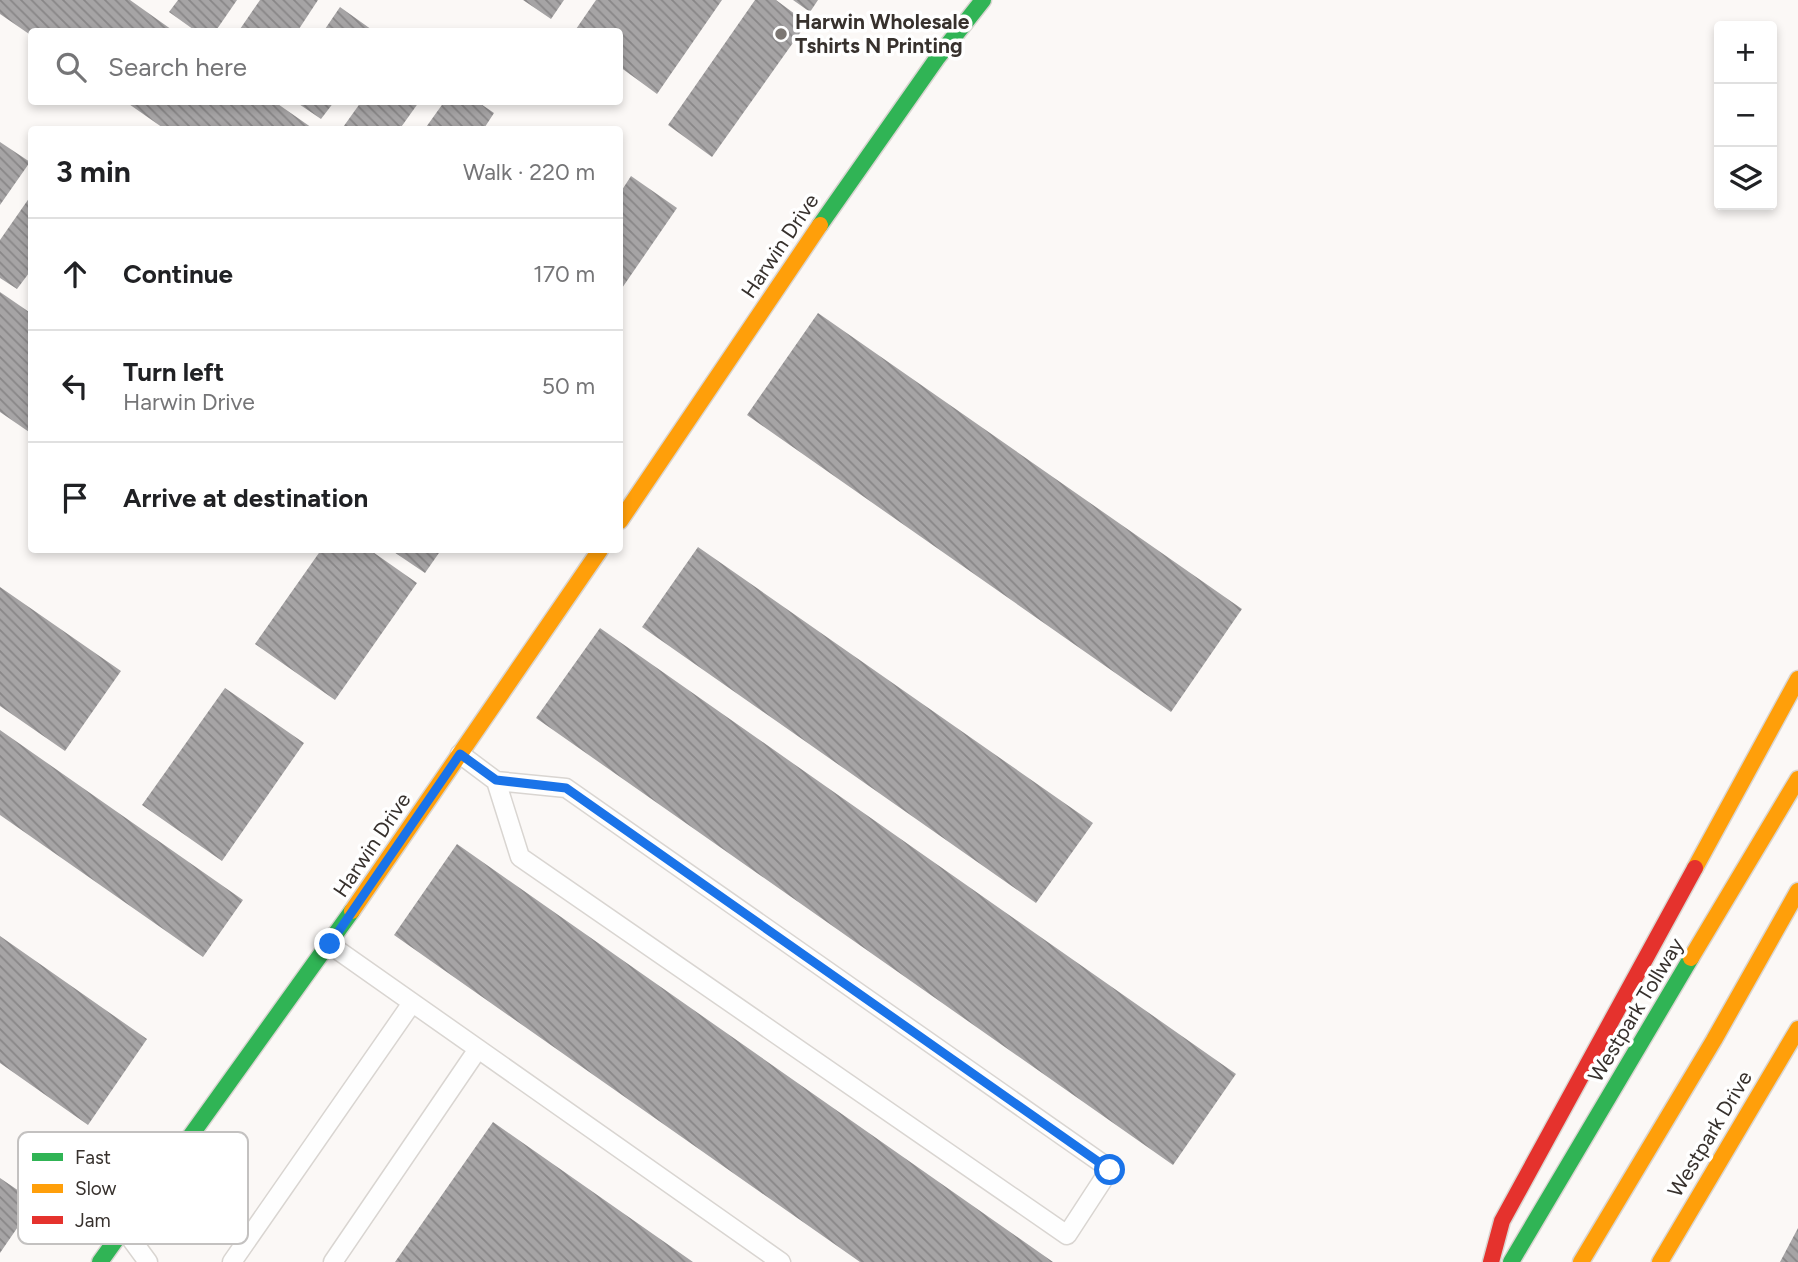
<!DOCTYPE html>
<html lang="en">
<head>
<meta charset="utf-8">
<style>
  body { margin:0; font-family:Figtree,sans-serif; background:#f6f6f6; color:#202124 }
  .controls { position:absolute; right:21px; top:21px; display:grid; overflow:hidden; border-radius:7px; box-shadow:0 4px 10px #0003 }
  .controls button { width:63px; height:63px; display:grid; place-items:center; padding:0; border:0; border-bottom:2px solid #e0e0e0; background:#fff; color:#202124; font:35px sans-serif }
  .stop { position:absolute; width:21px; height:21px; margin:-16px; border:5px solid #1a73e8; border-radius:50%; background:#fff }
  .stop.end { background:#1a73e8; border-color:#fff; box-shadow:0 2px 7px #0008 }
  .list { margin:0; padding:0; list-style:none }
  h2 { display:flex; justify-content:space-between; align-items:center; height:91px; margin:0; padding:0 28px; font-size:30px }
  h2 small { font-size:23px; font-weight:400; color:#757577 }
  .list li { display:grid; grid-template-columns:46px 1fr auto; gap:21px; align-items:center; box-sizing:border-box; height:112px; padding:0 28px; border-top:2px solid #e0e0e0 }
  .list b { display:block; font-size:26px; white-space:nowrap }
  .list p { margin:0; font-size:23px; white-space:nowrap; color:#757577 }
  .list em { font-size:23px; font-style:normal; color:#757577 }
  .icon { flex:none; width:38px; height:38px; fill:none; stroke:currentColor; stroke-width:2; stroke-linecap:round; stroke-linejoin:round }
  .map { position:relative; flex:none; width:1798px; height:1262px; overflow:hidden }
  .search { position:absolute; background:#fff; box-shadow:0 4px 10px #0003; left:28px; top:28px; width:595px; height:77px; display:flex; align-items:center; gap:18px; box-sizing:border-box; padding:0 24px; border-radius:7px; color:#757577; font-size:26px }
  .panel { position:absolute; background:#fff; box-shadow:0 4px 10px #0003; left:28px; top:126px; width:595px; height:427px; border-radius:7px }
  .map>svg:first-child { display:block }
  .building { fill:url(#building-back-hatch) }
  .lines { fill:none; stroke-linecap:round; stroke-linejoin:round }
  .lane-casing { stroke:#d9d5d1; stroke-width:21 }
  .fast-casing { stroke:#d9d5d1; stroke-width:19 }
  .slow-casing { stroke:#d9d5d1; stroke-width:19 }
  .jam-casing { stroke:#d9d5d1; stroke-width:19 }
  .lane { stroke:#fefefe; stroke-width:18 }
  .fast { stroke:#30b455; stroke-width:16 }
  .slow { stroke:#ff9f0a; stroke-width:16 }
  .jam { stroke:#e5322d; stroke-width:16 }
  .route { stroke:#1a73e8; stroke-width:9 }
  .poi-dot { fill:#7c7773; stroke:#fff; stroke-width:2.5 }
  .labels { text-anchor:middle; stroke-width:7; stroke-linejoin:round; paint-order:stroke }
  .poi-label { font-size:21px; font-weight:bold; fill:#37312d; stroke:#fff; text-anchor:start }
  .street-label { font-size:21px; fill:#37312d; stroke:#fff }
  .key { fill:#fff; stroke:#c3c1c0; stroke-width:2 }
  .key-label { font-size:19px; fill:#37312d }
</style>
</head>
<body>
<div class="map">
<svg width="1798" height="1262" viewBox="0 0 1798 1262">
  <defs>
    <pattern id="building-back-hatch" width="6" height="6" patternUnits="userSpaceOnUse" patternTransform="scale(1.75)"><rect width="6" height="6" fill="#a6a4a5"/><path d="M-1 5l2 2M0 0l6 6M5-1l2 2" fill="none" stroke="#888687"/></pattern>
  </defs>
  <rect width="100%" height="100%" fill="#fbf8f6"/>
  <!-- building -->
  <path class="building" d="M 0,0 L 130,0 L 175,32 L 32,32 L 32,36 L 0,14 Z
    M 178,0 L 237,0 L 215,32 L 197,32 L 169,12 Z
    M 260,0 L 318,0 L 297,32 L 238,32 Z
    M 523,0 L 564,0 L 551,19 Z
    M 596,0 L 722,0 L 657,94 L 620,67 L 620,32 L 574,32 Z
    M 755,0 L 776,0 L 807,23 L 712,157 L 668,125 Z
    M 793,0 L 818,0 L 810,12 Z
    M 340,7 L 375,32 L 323,32 Z
    M 126,102 L 275,102 L 315,130 L 166,130 Z
    M 296,102 L 334,102 L 321,119 Z
    M 361,102 L 419,102 L 399,130 L 341,130 Z
    M 444,102 L 478,102 L 494,113 L 483,130 L 424,130 Z
    M 0,142 L 30,162 L 0,205 Z
    M 631,176 L 677,208 L 620,291 L 620,193 Z
    M 32,194 L 32,269 L 17,289 L 0,278 L 0,240 Z
    M 0,292 L 32,314 L 32,434 L 0,412 Z
    M 818,313 L 1242,609 L 1171,712 L 747,415 Z
    M 698,547 L 1093,823 L 1036,903 L 642,627 Z
    M 321,550 L 370,550 L 417,583 L 335,700 L 255,644 Z
    M 391,550 L 441,550 L 425,573 Z
    M 0,587 L 121,671 L 65,751 L 0,706 Z
    M 600,628 L 1236,1074 L 1173,1165 L 536,718 Z
    M 225,688 L 304,743 L 222,861 L 142,805 Z
    M 0,730 L 243,900 L 203,957 L 0,815 Z
    M 457,844 L 1053,1262 L 860,1262 L 394,935 Z
    M 0,936 L 147,1039 L 88,1125 L 0,1063 Z
    M 493,1122 L 693,1262 L 395,1262 Z
    M 0,1178 L 35,1202 L 0,1253 Z
    M 1798,1228 L 1798,1262 L 1780,1262 Z"/>
  <g class="lines">
    <defs>
      <path id="lane" d="M 460,754 L 496,781 L 520,857 L 1067,1235 L 1110,1169 L 566,788 L 496,781
        M 329,944 L 781,1262
        M 123,1228 L 148,1262
        M 232,1262 L 412,1003
        M 333,1262 L 478,1049"/>
      <path id="fast" d="M 820,225 L 938,57 L 983,0
        M 100,1262 L 352,911
        M 1511,1262 L 1691,958"/>
      <path id="slow" d="M 620,521 L 820,225
        M 1695,868 L 1798,679
        M 352,911 L 600,550
        M 1691,958 L 1798,779
        M 1581,1262 L 1714,1040 L 1798,891
        M 1660,1262 L 1798,1029"/>
      <path id="jam" d="M 1491,1262 L 1502,1221 L 1695,868"/>
    </defs>
    <!-- lane casing -->
    <use href="#lane" class="lane-casing"/>
    <!-- fast casing -->
    <use href="#fast" class="fast-casing"/>
    <!-- slow casing -->
    <use href="#slow" class="slow-casing"/>
    <!-- jam casing -->
    <use href="#jam" class="jam-casing"/>
    <!-- lane -->
    <use href="#lane" class="lane"/>
    <!-- fast -->
    <use href="#fast" class="fast"/>
    <!-- slow -->
    <use href="#slow" class="slow"/>
    <!-- jam -->
    <use href="#jam" class="jam"/>
  </g>
  <g class="lines">
    <!-- route -->
    <path class="route" d="M 330,944 L 460,754 L 496,780 L 566,788 L 1110,1170"/>
  </g>
  <!-- markers -->
  <circle class="poi-dot" cx="781" cy="34" r="7"/>
  <g class="labels">
    <!-- poi labels -->
    <g class="poi-label">
      <text x="795" y="29">Harwin Wholesale<tspan x="795" dy="24">Tshirts N Printing</tspan></text>
    </g>
    <!-- street labels -->
    <g class="street-label">
      <text transform="translate(780 246) rotate(-56)" y="7">Harwin Drive</text>
      <text transform="translate(372 845) rotate(-56)" y="7">Harwin Drive</text>
      <text transform="translate(1636 1010) rotate(-59)" y="7">Westpark Tollway</text>
      <text transform="translate(1710 1134) rotate(-59)" y="7">Westpark Drive</text>
    </g>
  </g>
  <!-- legend -->
  <rect x="18" y="1132" width="230" height="112" rx="10" class="key"/>
  <rect x="32" y="1153" width="31" height="8" fill="#30b455"/>
  <rect x="32" y="1184" width="31" height="9" fill="#ff9f0a"/>
  <rect x="32" y="1216" width="31" height="8" fill="#e5322d"/>
  <g class="key-label">
    <text x="75" y="1164">Fast</text>
    <text x="75" y="1195">Slow</text>
    <text x="75" y="1227">Jam</text>
  </g>
</svg>
<div class="controls">
<button>+</button>
<button>−</button>
<button><svg class="icon" aria-label="layers" viewBox="0 0 24 24"><path d="M12 4l9 5-9 5-9-5zM3 14l9 5 9-5"/></svg></button>
</div>
<div class="stop" style="left:1110px;top:1170px"></div>
<div class="stop end" style="left:330px;top:944px"></div>
<div class="search"><svg class="icon" aria-label="search" viewBox="0 0 24 24"><circle cx="10" cy="10" r="6"/><path d="M15 15l6 6"/></svg>Search here</div>
<section class="panel">
<h2>3 min<small>Walk · 220 m</small></h2>
<ul class="list">
<li><svg class="icon" aria-label="ahead" viewBox="0 0 24 24"><path d="M12 20V5M6 11l6-6 6 6"/></svg><div><b>Continue</b></div><em>170 m</em></li>
<li><svg class="icon" aria-label="left" viewBox="0 0 24 24"><path d="M17 20v-9H6M10 6l-5 5 5 5"/></svg><div><b>Turn left</b><p>Harwin Drive</p></div><em>50 m</em></li>
<li><svg class="icon" aria-label="arrive" viewBox="0 0 24 24"><path d="M6 21V4h12l-3 4 3 4H6"/></svg><div><b>Arrive at destination</b></div></li>
</ul>
</section>
</div>
</body>
</html>
